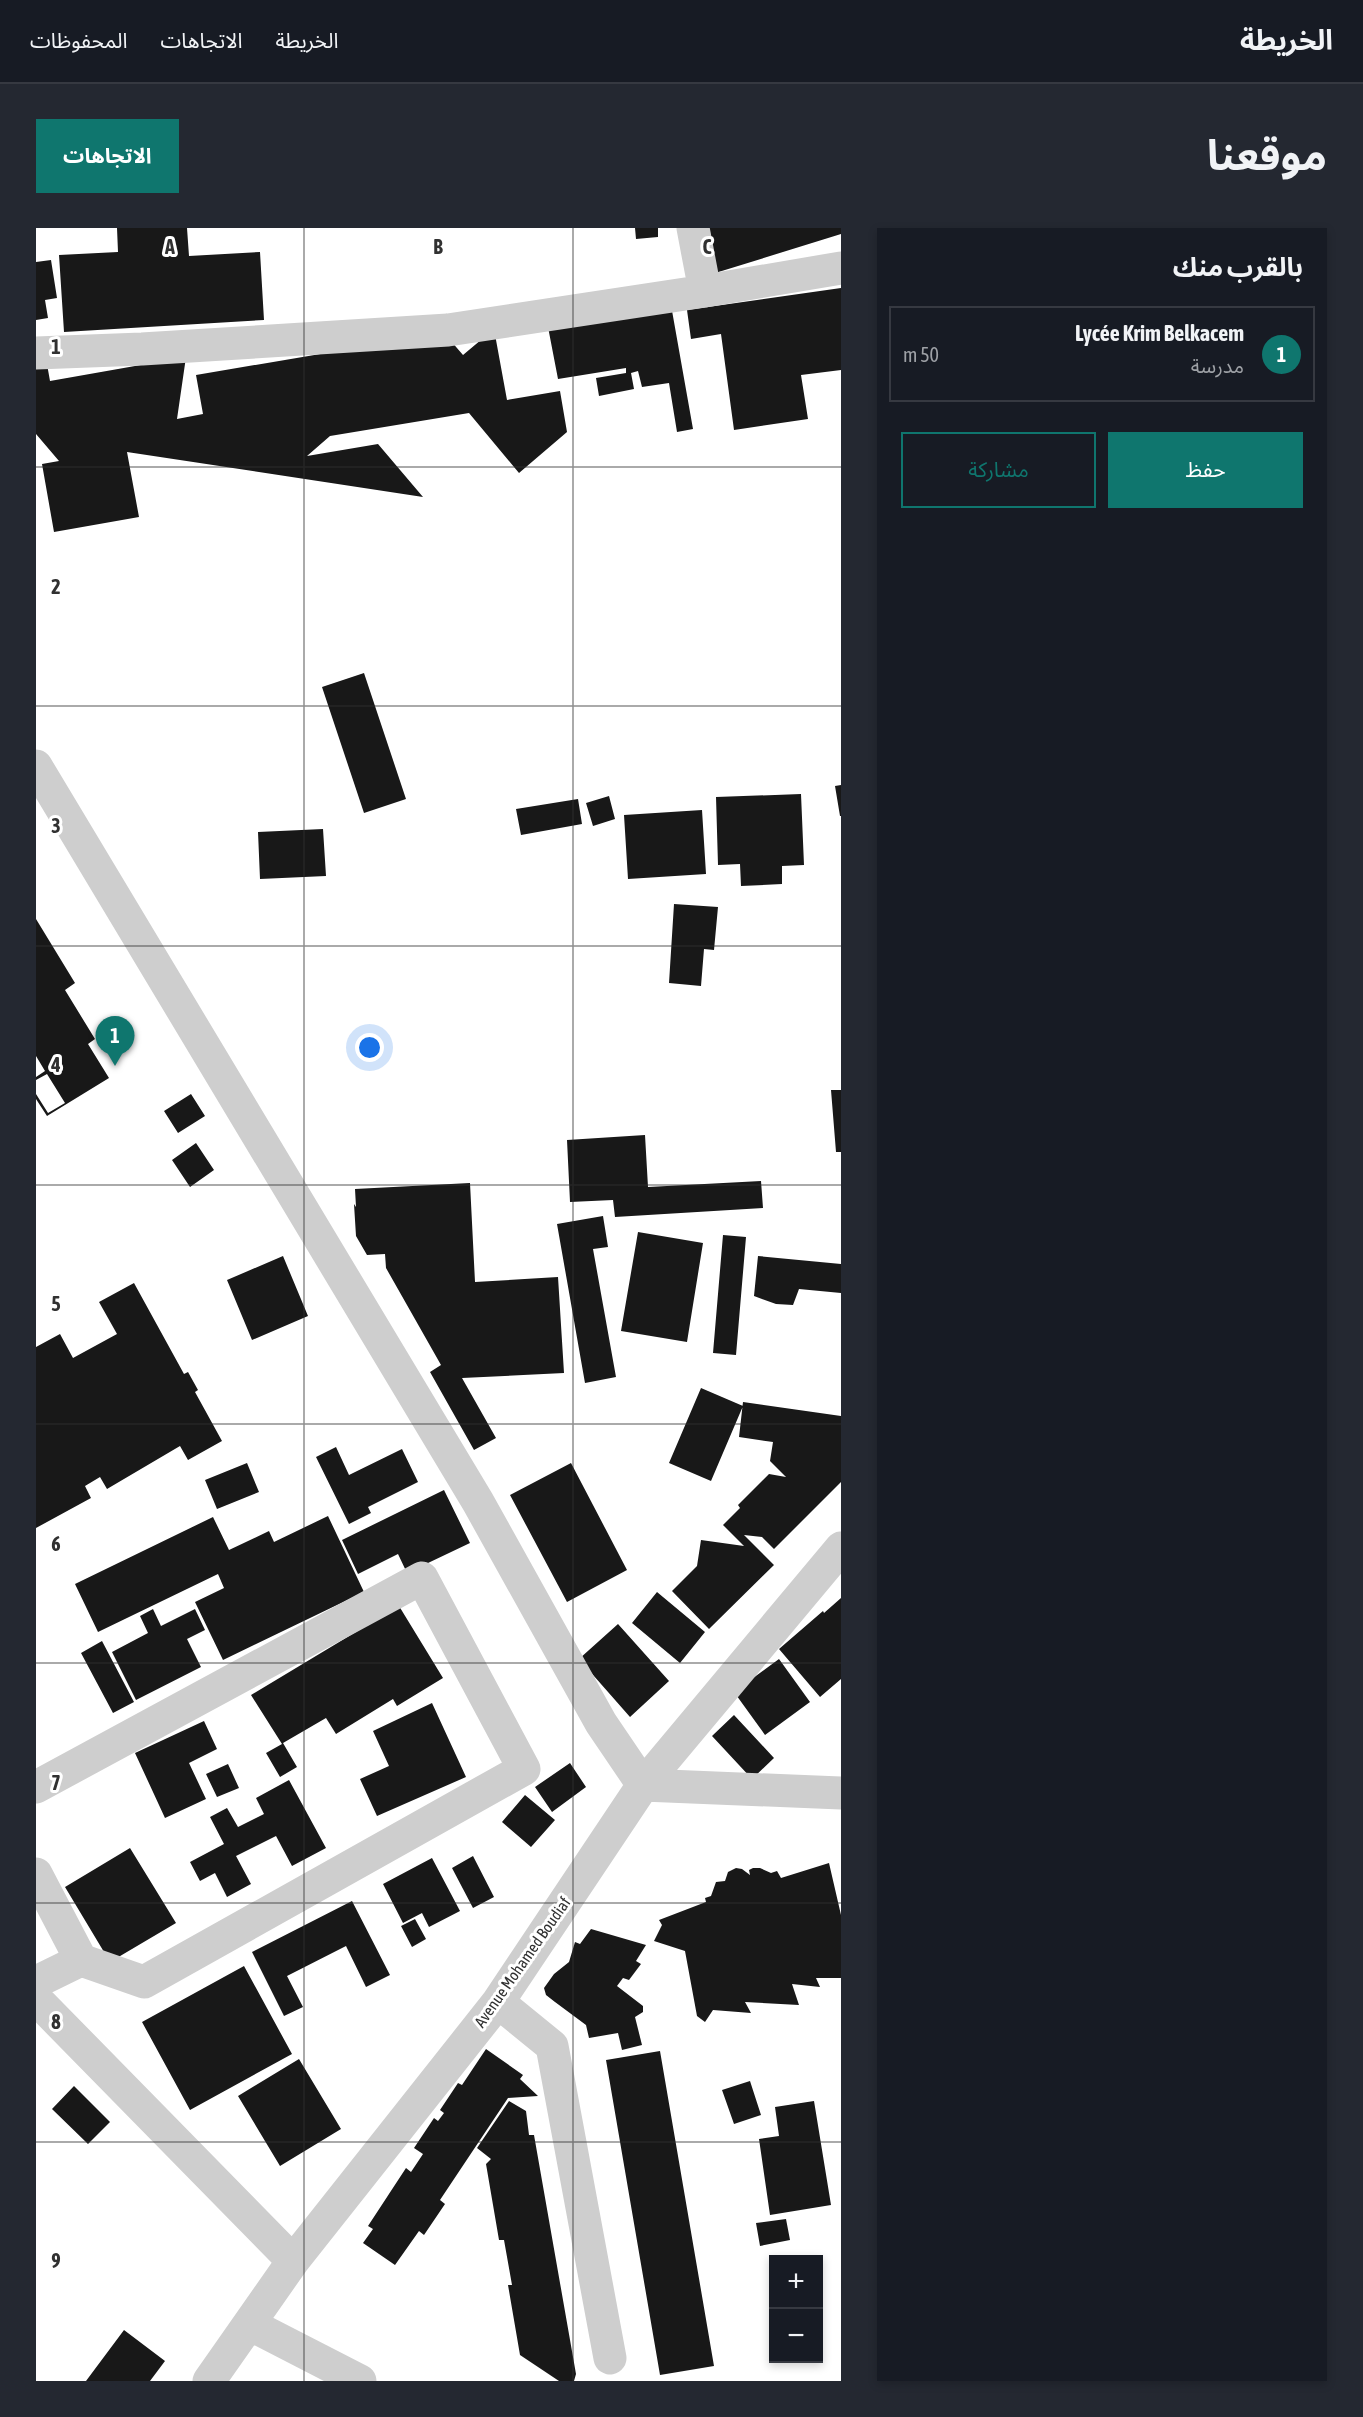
<!DOCTYPE html>
<html lang="ar">
<head>
<meta charset="utf-8">
<style>
  body { margin:0; font-family:"Asap Condensed","Noto Sans Arabic",sans-serif; background:#242831; color:#f1f3f6; direction:rtl }
  .controls { position:absolute; right:18px; bottom:18px; display:grid; overflow:hidden; border-radius:0px; box-shadow:0 3px 9px #0003 }
  .controls button { width:54px; height:54px; display:grid; place-items:center; padding:0; border:0; border-bottom:2px solid #363941; background:#171b24; color:#f1f3f6; font:30px sans-serif }
  .you { position:absolute; left:334px; top:820px; width:21px; height:21px; margin:-15px; border:4px solid #fff; border-radius:50%; background:#1a73e8; box-shadow:0 0 0 9px #1a73e833 }
  .badge { display:grid; place-items:center; width:39px; height:39px; border-radius:50%; background:#0f766e; color:#fff; font-size:20px; font-weight:700 }
  .pin { position:absolute; translate:-50% -50px; filter:drop-shadow(0 2px 3px #0008) }
  .pin::after { content:''; position:absolute; top:32px; width:21px; height:18px; background:inherit; clip-path:polygon(0 0,100% 0,50% 100%) }
  .list { margin:0; padding:0; list-style:none }
  h2 { display:flex; justify-content:space-between; align-items:center; height:78px; margin:0; padding:0 24px; font-size:26px }
  h2 small { font-size:20px; font-weight:400; color:#9ea1a6 }
  .list li { display:grid; grid-template-columns:39px 1fr auto; gap:18px; align-items:center; box-sizing:border-box; height:96px; margin:0 12px 12px; padding:0 12px; border:2px solid #363941; border-radius:0px }
  .list b { display:block; font-size:22px; white-space:nowrap }
  .list p { margin:0; font-size:20px; white-space:nowrap; color:#9ea1a6 }
  .list em { font-size:20px; font-style:normal; color:#9ea1a6 }
  .actions { display:flex; gap:12px; padding:18px 24px }
  .actions a { flex:1; padding:14px 0; border:2px solid #0f766e; border-radius:0px; text-align:center; font-size:21px; color:#0f766e }
  .actions .main { background:#0f766e; color:#fff }
  .map { position:relative; flex:none; width:805px; height:2153px; overflow:hidden; direction:ltr; border-radius:0px }
  header { display:flex; align-items:center; gap:36px; box-sizing:border-box; height:84px; padding:0 30px; background:#171b24; border-bottom:2px solid #363941 }
  header strong { font-size:28px }
  nav { display:flex; gap:33px; margin-inline-start:auto; font-size:21px }
  .intro { display:flex; align-items:center; justify-content:space-between; box-sizing:border-box; height:144px; padding:0 36px }
  h1 { margin:0; font-size:42px }
  .button { padding:15px 27px; border-radius:0px; background:#0f766e; color:#fff; font-size:21px; font-weight:700 }
  main { display:flex; gap:36px; padding:0 36px }
  aside { flex:1; background:#171b24; border-radius:0px; box-shadow:0 3px 9px #0003 }
  .map>svg:first-child { display:block }
  .building { fill:#181818 }
  .lines { fill:none; stroke-linecap:round; stroke-linejoin:round }
  .minor { stroke:#cecece; stroke-width:33 }
  .grid { fill:none; stroke:#313131; stroke-width:1.5; stroke-opacity:0.55 }
  .labels { text-anchor:middle; stroke-width:6; stroke-linejoin:round; paint-order:stroke }
  .street-label { font-size:16px; fill:#313131; stroke:#fff }
  .grid-label { font-size:20px; text-anchor:middle; font-weight:bold; fill:#313131; stroke:#fff; stroke-width:6; stroke-linejoin:round; paint-order:stroke }
</style>
</head>
<body>
<header>
<strong>الخريطة</strong>
<nav><a>الخريطة</a><a>الاتجاهات</a><a>المحفوظات</a></nav>
</header>
<div class="intro"><h1>موقعنا</h1><a class="button">الاتجاهات</a></div>
<main>
<aside>
<h2>بالقرب منك<small></small></h2>
<ul class="list">
<li><span class="badge">1</span><div><b>Lycée Krim Belkacem</b><p>مدرسة</p></div><em>50 m</em></li>
</ul>
<div class="actions"><a class="main">حفظ</a><a>مشاركة</a></div>
</aside>
<div class="map">
<svg width="805" height="2153" viewBox="0 0 805 2153">
  <rect width="100%" height="100%" fill="#fff"/>
  <!-- building -->
  <path class="building" d="M 81,0 L 151,0 L 153,28 L 224,24 L 228,92 L 28,104 L 23,27 L 82,24 Z
    M 599,0 L 622,0 L 622,9 L 600,11 Z
    M 665,0 L 805,0 L 805,6 L 676,46 Z
    M 15,32 L 21,70 L 9,72 L 12,90 L 0,92 L 0,34 Z
    M 805,60 L 805,142 L 765,147 L 772,191 L 698,202 L 685,106 L 655,111 L 651,82 Z
    M 635,77 L 657,201 L 641,204 L 633,155 L 606,159 L 602,143 L 595,145 L 598,161 L 563,168 L 560,150 L 590,145 L 590,140 L 522,151 L 512,99 Z
    M 458,101 L 471,172 L 524,163 L 531,204 L 483,245 L 433,185 L 294,208 L 271,228 L 342,216 L 387,269 L 91,224 L 103,289 L 18,304 L 6,236 L 23,233 L 0,206 L 0,133 L 9,125 L 14,153 L 150,129 L 141,191 L 167,186 L 160,147 L 408,105 L 427,127 Z
    M 328,445 L 370,571 L 328,585 L 286,459 Z
    M 805,557 L 805,588 L 804,588 L 799,558 Z
    M 765,566 L 768,637 L 746,638 L 746,656 L 705,658 L 704,636 L 682,637 L 680,569 Z
    M 573,568 L 579,591 L 557,598 L 550,575 Z
    M 542,571 L 546,596 L 485,607 L 480,581 Z
    M 666,582 L 670,646 L 592,651 L 588,587 Z
    M 287,601 L 290,648 L 224,651 L 222,604 Z
    M 638,676 L 682,679 L 678,722 L 668,721 L 665,758 L 633,755 Z
    M 0,691 L 39,755 L 29,762 L 59,811 L 52,816 L 73,850 L 11,888 L 0,871 L 0,866 L 12,885 L 29,875 L 11,846 L 0,852 L 0,849 L 9,843 L 0,828 Z
    M 795,862 L 805,862 L 805,924 L 800,924 Z
    M 155,866 L 169,888 L 142,905 L 128,883 Z
    M 609,907 L 612,959 L 725,953 L 727,980 L 579,989 L 577,972 L 534,974 L 531,912 Z
    M 160,915 L 178,942 L 154,959 L 136,932 Z
    M 434,955 L 439,1054 L 522,1049 L 528,1145 L 426,1150 L 460,1210 L 438,1222 L 394,1144 L 405,1137 L 350,1040 L 349,1026 L 331,1027 L 320,1008 L 318,976 L 320,979 L 319,961 Z
    M 567,988 L 572,1019 L 557,1021 L 580,1149 L 549,1155 L 521,996 Z
    M 602,1004 L 667,1015 L 651,1114 L 585,1103 Z
    M 687,1007 L 710,1009 L 700,1127 L 677,1125 Z
    M 247,1028 L 272,1088 L 216,1112 L 191,1052 Z
    M 722,1028 L 805,1036 L 805,1065 L 763,1061 L 757,1077 L 740,1076 L 718,1068 Z
    M 98,1055 L 148,1146 L 152,1144 L 162,1162 L 159,1164 L 186,1213 L 152,1232 L 144,1218 L 71,1261 L 64,1249 L 49,1258 L 55,1270 L 0,1300 L 0,1119 L 24,1106 L 37,1130 L 81,1106 L 63,1074 Z
    M 665,1160 L 707,1178 L 675,1253 L 633,1235 Z
    M 707,1174 L 805,1188 L 805,1254 L 738,1321 L 726,1309 L 708,1307 L 738,1337 L 673,1401 L 636,1363 L 661,1338 L 665,1312 L 708,1318 L 687,1297 L 704,1280 L 702,1277 L 733,1246 L 750,1249 L 734,1233 L 737,1214 L 703,1209 Z
    M 300,1219 L 313,1247 L 366,1221 L 382,1254 L 332,1279 L 335,1285 L 313,1296 L 280,1229 Z
    M 211,1235 L 223,1264 L 181,1281 L 169,1252 Z
    M 535,1235 L 591,1342 L 531,1374 L 474,1267 Z
    M 408,1262 L 434,1315 L 371,1345 L 362,1326 L 322,1346 L 306,1312 Z
    M 292,1288 L 328,1364 L 187,1432 L 159,1374 L 188,1360 L 182,1346 L 62,1404 L 39,1356 L 177,1289 L 193,1322 L 233,1303 L 238,1314 Z
    M 621,1364 L 669,1404 L 644,1435 L 596,1395 Z
    M 805,1370 L 805,1451 L 784,1469 L 743,1421 L 787,1383 L 788,1385 Z
    M 363,1378 L 407,1450 L 361,1478 L 357,1471 L 300,1506 L 290,1490 L 247,1515 L 261,1539 L 244,1549 L 230,1525 L 246,1516 L 215,1467 Z
    M 117,1381 L 125,1398 L 159,1381 L 169,1402 L 151,1411 L 165,1439 L 100,1472 L 76,1424 L 112,1405 L 104,1388 Z
    M 582,1396 L 633,1453 L 594,1489 L 543,1431 Z
    M 66,1413 L 98,1474 L 77,1485 L 45,1425 Z
    M 743,1431 L 774,1474 L 729,1507 L 698,1464 Z
    M 396,1475 L 430,1549 L 341,1588 L 324,1551 L 353,1538 L 337,1503 Z
    M 698,1487 L 738,1530 L 716,1551 L 676,1508 Z
    M 168,1493 L 181,1521 L 153,1535 L 170,1571 L 129,1590 L 99,1525 Z
    M 534,1535 L 550,1559 L 516,1584 L 499,1559 Z
    M 192,1536 L 203,1560 L 181,1569 L 170,1546 Z
    M 253,1552 L 290,1620 L 256,1638 L 240,1608 L 200,1628 L 215,1656 L 191,1669 L 179,1645 L 164,1653 L 154,1634 L 188,1616 L 174,1589 L 191,1580 L 202,1599 L 228,1586 L 220,1570 Z
    M 489,1567 L 519,1592 L 495,1619 L 466,1594 Z
    M 94,1620 L 140,1695 L 74,1734 L 29,1659 Z
    M 437,1628 L 458,1669 L 437,1680 L 416,1640 Z
    M 396,1630 L 424,1683 L 393,1699 L 386,1685 L 367,1695 L 347,1656 Z
    M 793,1635 L 805,1687 L 805,1750 L 780,1750 L 784,1759 L 756,1756 L 763,1777 L 709,1774 L 715,1785 L 677,1782 L 669,1794 L 661,1788 L 649,1723 L 618,1713 L 626,1697 L 623,1692 L 670,1674 L 669,1670 L 675,1668 L 680,1654 L 689,1653 L 692,1644 L 700,1640 L 706,1641 L 714,1647 L 713,1642 L 717,1640 L 724,1640 L 735,1645 L 741,1643 L 745,1650 Z
    M 316,1673 L 354,1747 L 330,1759 L 310,1718 L 251,1748 L 267,1779 L 248,1788 L 216,1724 Z
    M 379,1691 L 390,1711 L 376,1719 L 365,1698 Z
    M 555,1701 L 610,1717 L 600,1733 L 605,1736 L 593,1752 L 587,1750 L 581,1758 L 607,1778 L 607,1784 L 599,1789 L 606,1817 L 586,1822 L 582,1805 L 553,1810 L 550,1797 L 519,1774 L 510,1767 L 508,1760 L 518,1746 L 533,1734 L 539,1714 L 544,1716 Z
    M 208,1738 L 256,1826 L 154,1882 L 106,1794 Z
    M 450,1821 L 487,1847 L 484,1851 L 502,1868 L 472,1870 L 404,1972 L 409,1976 L 388,2007 L 383,2003 L 359,2037 L 327,2015 L 337,2001 L 332,1998 L 370,1940 L 375,1944 L 387,1926 L 378,1920 L 398,1890 L 402,1893 L 408,1885 L 404,1882 L 422,1855 L 426,1857 Z
    M 624,1823 L 678,2138 L 624,2147 L 570,1832 Z
    M 263,1831 L 305,1901 L 244,1938 L 202,1868 Z
    M 714,1853 L 725,1887 L 698,1896 L 686,1862 Z
    M 38,1858 L 74,1894 L 52,1916 L 16,1881 Z
    M 473,1873 L 490,1883 L 493,1907 L 498,1907 L 540,2146 L 538,2153 L 523,2153 L 484,2127 L 472,2057 L 476,2057 L 468,2012 L 463,2012 L 450,1936 L 455,1931 L 441,1920 Z
    M 778,1873 L 795,1977 L 734,1987 L 723,1911 L 743,1908 L 739,1879 Z
    M 750,1991 L 754,2012 L 724,2018 L 720,1995 Z
    M 88,2102 L 129,2133 L 114,2153 L 50,2153 Z"/>
  <g class="lines">
    <!-- minor -->
    <path class="minor" d="M 657,0 L 669,63
      M 0,125 L 106,121 L 412,102 L 669,63 L 805,40
      M 0,538 L 442,1274 L 565,1495 L 607,1557 L 805,1565
      M 0,1559 L 386,1350 L 488,1541 L 108,1754 L 45,1732 L 0,1754
      M 0,1646 L 45,1732
      M 0,1771 L 257,2033
      M 462,1774 L 516,1818 L 574,2130
      M 213,2096 L 324,2153
      M 173,2153 L 257,2033 L 462,1774 L 607,1557 L 805,1320"/>
  </g>
  <!-- grid -->
  <path class="grid" d="M 268,0 L 268,2153M 537,0 L 537,2153M 0,239 L 805,239M 0,478 L 805,478M 0,718 L 805,718M 0,957 L 805,957M 0,1196 L 805,1196M 0,1435 L 805,1435M 0,1675 L 805,1675M 0,1914 L 805,1914"/>
  <g class="labels">
    <!-- street labels -->
    <g class="street-label">
      <text transform="translate(486 1734) rotate(-55)" y="6">Avenue Mohamed Boudiaf</text>
    </g>
  </g>
  <g class="grid-label">
    <text x="134" y="26">A</text>
    <text x="402" y="26">B</text>
    <text x="671" y="26">C</text>
    <text x="20" y="126">1</text>
    <text x="20" y="366">2</text>
    <text x="20" y="605">3</text>
    <text x="20" y="844">4</text>
    <text x="20" y="1083">5</text>
    <text x="20" y="1323">6</text>
    <text x="20" y="1562">7</text>
    <text x="20" y="1801">8</text>
    <text x="20" y="2040">9</text>
  </g>
</svg>
<div class="controls">
<button>+</button>
<button>−</button>
</div>
<div class="you"></div>
<div class="pin badge" style="left:79px;top:838px">1</div>
</div>
</main>
</body>
</html>
